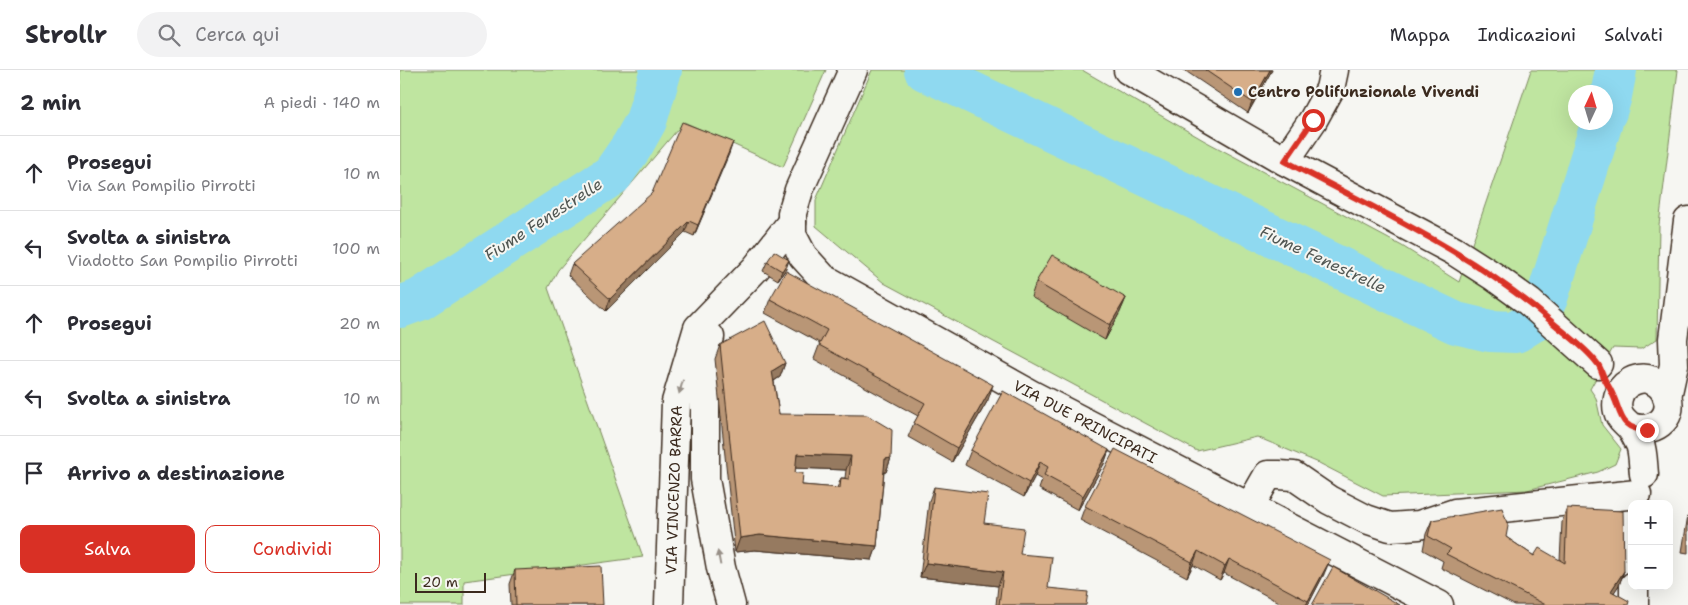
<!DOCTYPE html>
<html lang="it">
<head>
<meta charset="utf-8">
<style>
  body { margin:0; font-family:"Shantell Sans",sans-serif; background:#f2f2f3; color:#2b2b33 }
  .controls { position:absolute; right:15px; bottom:15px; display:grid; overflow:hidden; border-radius:10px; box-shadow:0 5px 20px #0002 }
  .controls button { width:45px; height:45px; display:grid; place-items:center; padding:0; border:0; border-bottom:1px solid #e1e1e2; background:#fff; color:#2b2b33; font:25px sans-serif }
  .compass { position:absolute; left:1168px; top:15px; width:45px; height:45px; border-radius:50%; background:#fff; box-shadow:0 5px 20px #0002; rotate:4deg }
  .scale { position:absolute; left:15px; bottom:12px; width:71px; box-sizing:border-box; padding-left:5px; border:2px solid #3b2a1e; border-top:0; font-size:14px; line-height:18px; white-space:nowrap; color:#3b2a1e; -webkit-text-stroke:4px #f6f6f2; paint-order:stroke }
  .stop { position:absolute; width:15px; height:15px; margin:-11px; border:4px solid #d93025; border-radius:50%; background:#fff }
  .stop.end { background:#d93025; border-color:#fff; box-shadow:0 1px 5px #0008 }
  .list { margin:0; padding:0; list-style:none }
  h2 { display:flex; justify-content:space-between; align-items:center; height:65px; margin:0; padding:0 20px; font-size:21px }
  h2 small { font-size:16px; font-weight:400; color:#7c7c81 }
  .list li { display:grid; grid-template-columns:32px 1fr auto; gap:15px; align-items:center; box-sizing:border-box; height:75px; padding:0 20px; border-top:1px solid #e1e1e2 }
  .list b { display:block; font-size:19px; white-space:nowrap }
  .list p { margin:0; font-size:16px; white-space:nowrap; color:#7c7c81 }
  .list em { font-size:16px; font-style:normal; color:#7c7c81 }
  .actions { display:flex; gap:10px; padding:15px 20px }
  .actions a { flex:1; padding:11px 0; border:1px solid #d93025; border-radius:10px; text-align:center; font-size:18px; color:#d93025 }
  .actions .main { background:#d93025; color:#fff }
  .icon { flex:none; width:28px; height:28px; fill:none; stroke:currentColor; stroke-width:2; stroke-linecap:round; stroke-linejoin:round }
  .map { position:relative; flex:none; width:1288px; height:535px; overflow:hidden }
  header { display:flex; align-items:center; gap:30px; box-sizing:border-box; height:70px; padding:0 25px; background:#fff; border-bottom:1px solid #e1e1e2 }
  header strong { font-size:24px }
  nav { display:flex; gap:28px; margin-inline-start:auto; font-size:18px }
  .search { width:350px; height:45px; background:#f2f2f3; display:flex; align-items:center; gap:12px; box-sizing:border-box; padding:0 18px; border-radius:28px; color:#7c7c81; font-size:19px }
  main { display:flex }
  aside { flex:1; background:#fff }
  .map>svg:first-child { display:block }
  .green { fill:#bfe5a0; stroke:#7d885f; fill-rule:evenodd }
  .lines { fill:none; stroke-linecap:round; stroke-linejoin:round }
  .river { stroke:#8fd9f0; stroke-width:42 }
  .minor-casing { stroke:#3b2a1e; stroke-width:31 }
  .tertiary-casing { stroke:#3b2a1e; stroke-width:31 }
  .minor { stroke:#f6f6f2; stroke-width:28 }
  .tertiary { stroke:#f6f6f2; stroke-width:28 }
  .wall { fill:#b99676; stroke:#3b2a1e; fill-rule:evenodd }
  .shaded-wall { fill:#967a60; stroke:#3b2a1e }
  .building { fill:#d7ae89; stroke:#3b2a1e; fill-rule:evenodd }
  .oneway { fill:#989088 }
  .route { stroke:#d93025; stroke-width:6 }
  .poi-dot { fill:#1f6fb2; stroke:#f6f6f2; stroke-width:2 }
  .labels { text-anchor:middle; stroke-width:4; stroke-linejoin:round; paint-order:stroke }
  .poi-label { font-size:15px; font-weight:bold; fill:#3b2a1e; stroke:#f6f6f2; text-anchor:start }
  .street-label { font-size:15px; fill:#3b2a1e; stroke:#f6f6f2 }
  .water-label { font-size:16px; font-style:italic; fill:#505652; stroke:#f6f6f2 }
</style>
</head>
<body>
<header>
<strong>Strollr</strong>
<div class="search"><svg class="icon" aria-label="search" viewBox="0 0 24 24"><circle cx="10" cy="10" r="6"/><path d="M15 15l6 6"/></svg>Cerca qui</div>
<nav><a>Mappa</a><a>Indicazioni</a><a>Salvati</a></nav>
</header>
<main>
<aside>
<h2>2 min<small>A piedi · 140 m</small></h2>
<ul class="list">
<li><svg class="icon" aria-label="ahead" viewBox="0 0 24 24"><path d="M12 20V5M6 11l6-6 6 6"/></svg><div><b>Prosegui</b><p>Via San Pompilio Pirrotti</p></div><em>10 m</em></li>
<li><svg class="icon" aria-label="left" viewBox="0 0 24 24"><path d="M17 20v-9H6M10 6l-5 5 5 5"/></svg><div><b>Svolta a sinistra</b><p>Viadotto San Pompilio Pirrotti</p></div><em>100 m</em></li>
<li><svg class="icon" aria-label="ahead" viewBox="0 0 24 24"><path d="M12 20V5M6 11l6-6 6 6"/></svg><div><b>Prosegui</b></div><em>20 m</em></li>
<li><svg class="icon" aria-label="left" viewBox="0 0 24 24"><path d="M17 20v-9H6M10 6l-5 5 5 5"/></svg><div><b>Svolta a sinistra</b></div><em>10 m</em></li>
<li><svg class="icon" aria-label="arrive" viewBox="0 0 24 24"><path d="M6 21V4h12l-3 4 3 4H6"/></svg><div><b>Arrivo a destinazione</b></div></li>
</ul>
<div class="actions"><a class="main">Salva</a><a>Condividi</a></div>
</aside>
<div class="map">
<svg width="1288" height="535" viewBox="0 0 1288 535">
  <rect width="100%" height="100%" fill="#f6f6f2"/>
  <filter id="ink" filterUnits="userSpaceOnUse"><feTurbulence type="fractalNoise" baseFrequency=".02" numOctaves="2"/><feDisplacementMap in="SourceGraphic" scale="10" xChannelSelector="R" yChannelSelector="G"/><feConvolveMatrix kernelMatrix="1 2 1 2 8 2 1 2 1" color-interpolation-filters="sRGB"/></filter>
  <g filter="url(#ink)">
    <!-- green -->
    <path class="green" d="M 0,0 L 426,0 L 383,97 L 284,52 L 158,200 L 148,218 L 243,487 L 64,511 L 64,535 L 0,535 Z
      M 472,0 L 682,0 L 805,71 L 1002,176 L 1059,212 L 1131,0 L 1278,0 L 1259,155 L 1257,269 L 1241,279 L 1213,278 L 1190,319 L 1196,328 L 1202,355 L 1221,379 L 1215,394 L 1198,402 L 1127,420 L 983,426 L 919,393 L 857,367 L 797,381 L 484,213 L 416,156 L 416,130 ZM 1176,22 L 1206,22 L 1206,52 L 1176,52 Z"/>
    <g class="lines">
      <!-- river -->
      <path class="river" d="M 525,0 L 1056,253 L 1090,261 L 1116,262 L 1137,249 L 1147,228 L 1202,52
        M 1206,42 L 1211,26 L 1216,0
        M 0,237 L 19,230 L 212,105 L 232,76 L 246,51 L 261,0"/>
      <defs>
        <path id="minor" d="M 885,91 L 913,50 L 930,19 L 934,0
          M 310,267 L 305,281 L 305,409 L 321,498 L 331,535
          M 1267,327 L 1274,295 L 1273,269 L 1288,151
          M 269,535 L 276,332 L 298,258 L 356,198 L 392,152"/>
        <path id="tertiary" d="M 453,0 L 399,120 L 392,143 L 392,165 L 403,186 L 423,208 L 632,325 L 1039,535
          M 728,0 L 885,91 L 1054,181 L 1093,206 L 1129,232 L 1198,294
          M 1231,357 C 1252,364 1275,350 1267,326 C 1264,318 1258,312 1251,310 C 1244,307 1235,309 1229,313 C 1218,319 1214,335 1220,346 C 1223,351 1227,353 1230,357 C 1234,361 1237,369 1240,374 C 1243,382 1243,395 1244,404
          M 849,438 L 868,405 L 879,405 L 894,406 L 929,430 L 966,449 L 990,457 L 1019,455 L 1055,443 L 1237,424
          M 1234,535 L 1234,516"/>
      </defs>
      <!-- minor casing -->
      <use href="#minor" class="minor-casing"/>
      <!-- tertiary casing -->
      <use href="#tertiary" class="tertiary-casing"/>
      <!-- minor -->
      <use href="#minor" class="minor"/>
      <!-- tertiary -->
      <use href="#tertiary" class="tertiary"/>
    </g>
    <!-- wall -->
    <path class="wall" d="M 784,0 L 872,0 L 848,43 Z
      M 333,72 L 294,166 L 285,162 L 206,241 L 168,205 L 172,194 Z
      M 367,192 L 386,199 L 378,210 L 363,201 Z
      M 636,212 L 726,228 L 720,242 L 705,270 L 631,227 Z
      M 370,229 L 588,330 L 552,392 L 508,367 L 514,353 L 518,346 L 414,289 L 420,273 L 365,243 Z
      M 320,275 L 385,293 L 380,307 L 374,311 L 379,344 L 491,388 L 486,402 L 484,402 L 477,476 L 472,490 L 355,480 L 335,482 L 315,289 ZM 395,398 L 446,400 L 445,408 L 441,408 L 437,418 L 402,415 L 395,403 Z
      M 571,380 L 709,380 L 704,394 L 678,440 L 639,419 L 642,410 L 635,406 L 624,427 L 565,395 Z
      M 534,417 L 584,453 L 620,484 L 648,518 L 686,535 L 596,535 L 598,516 L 520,507 L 529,431 Z
      M 685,436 L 924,504 L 908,535 L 884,535 L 824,503 L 820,510 L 793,495 L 787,507 L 680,450 Z
      M 1167,438 L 1224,501 L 1219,515 L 1214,522 L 1228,535 L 1114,535 L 1041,498 L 1043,491 L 1023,480 L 1026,464 L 1032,450 L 1106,467 L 1134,486 L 1160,490 L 1162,452 Z
      M 1288,445 L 1288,483 L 1282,482 Z
      M 115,500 L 203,535 L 111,535 L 110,514 Z"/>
    <!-- shaded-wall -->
    <path class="shaded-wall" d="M 870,0 L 872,0 L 848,43 L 852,32 Z
      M 333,72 L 329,84 L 294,166 L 298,155 Z
      M 289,151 L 285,162 L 206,241 L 210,229 Z
      M 389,190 L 386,199 L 378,210 L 382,201 Z
      M 726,228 L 720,242 L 705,270 L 710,255 Z
      M 385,293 L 380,307 L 367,315 L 372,301 Z
      M 593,315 L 588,330 L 552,392 L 557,378 Z
      M 709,380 L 704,394 L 678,440 L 683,426 Z
      M 397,384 L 451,386 L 446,400 L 392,398 Z
      M 491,388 L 486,402 L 480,403 L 485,389 Z
      M 640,392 L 635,406 L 624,427 L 629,413 Z
      M 360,465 L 477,476 L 472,490 L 355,480 L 335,482 L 340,468 Z
      M 798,481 L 793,495 L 787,507 L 792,492 Z
      M 829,489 L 824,503 L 820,510 L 825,496 Z
      M 930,490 L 924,504 L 908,535 L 906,535 Z
      M 526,493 L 603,502 L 598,516 L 520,507 Z
      M 1224,501 L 1219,515 L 1206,535 L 1211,521 Z"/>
    <!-- building -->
    <path class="building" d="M 805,0 L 870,0 L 852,32 Z
      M 282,52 L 333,72 L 298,155 L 289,151 L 210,229 L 172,194 L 252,123 Z
      M 374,181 L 389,190 L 382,201 L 367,192 Z
      M 652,185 L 726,228 L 710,255 L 636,212 Z
      M 386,201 L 593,315 L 557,378 L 514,353 L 525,333 L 419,275 L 427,260 L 370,229 Z
      M 365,251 L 385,293 L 372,301 L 379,344 L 467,345 L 492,360 L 491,388 L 485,389 L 477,476 L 360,465 L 340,468 L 320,275 ZM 397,384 L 451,386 L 449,409 L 441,408 L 440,418 L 402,415 L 403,403 L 395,403 Z
      M 603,321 L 709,380 L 683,426 L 644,405 L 648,397 L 640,392 L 629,413 L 571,380 Z
      M 715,379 L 930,490 L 908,531 L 829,489 L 825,496 L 798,481 L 792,492 L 685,436 Z
      M 534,417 L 588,424 L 584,453 L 624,458 L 620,484 L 652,487 L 648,518 L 688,522 L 686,535 L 599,535 L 603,502 L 526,493 Z
      M 1102,438 L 1108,456 L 1106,467 L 1134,486 L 1139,478 L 1165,493 L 1167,438 L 1223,441 L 1224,501 L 1211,521 L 1229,531 L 1228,535 L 1146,535 L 1046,484 L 1051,479 L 1028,466 L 1032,450 Z
      M 201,496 L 203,535 L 116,535 L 115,500 Z
      M 933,497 L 1000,535 L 912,535 Z"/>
    <!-- one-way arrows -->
    <defs><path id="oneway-solid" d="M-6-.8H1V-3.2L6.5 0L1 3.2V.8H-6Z" transform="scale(1.25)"/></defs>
    <g class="oneway">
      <use href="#oneway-solid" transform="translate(281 317) rotate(106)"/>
      <use href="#oneway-solid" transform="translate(319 488) rotate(-101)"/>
    </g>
  </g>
  <g class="lines" filter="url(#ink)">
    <!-- route -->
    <path class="route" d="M 913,50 L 885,91 C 977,140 1073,183 1152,252 C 1167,265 1185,277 1197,293 C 1201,297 1202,304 1205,310 C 1207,314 1210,318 1212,323 C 1222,343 1219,360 1247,360"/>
  </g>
  <!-- markers -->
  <circle class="poi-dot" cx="838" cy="22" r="5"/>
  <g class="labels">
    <!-- poi labels -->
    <g class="poi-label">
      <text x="848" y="27">Centro Polifunzionale Vivendi</text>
    </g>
    <!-- street labels -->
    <g class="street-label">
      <text transform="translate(685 352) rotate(28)" y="5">VIA DUE PRINCIPATI</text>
      <text transform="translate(274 420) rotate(-88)" y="5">VIA VINCENZO BARRA</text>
    </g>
    <!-- water labels -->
    <g class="water-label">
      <text transform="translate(143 149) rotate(-33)" y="6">Fiume Fenestrelle</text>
      <text transform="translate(923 189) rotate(25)" y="6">Fiume Fenestrelle</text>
    </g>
  </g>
</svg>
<div class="controls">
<button>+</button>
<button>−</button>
</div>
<svg class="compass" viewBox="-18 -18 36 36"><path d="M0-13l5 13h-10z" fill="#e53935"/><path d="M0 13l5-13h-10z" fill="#7c7c81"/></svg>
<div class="scale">20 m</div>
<div class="stop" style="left:913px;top:50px"></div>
<div class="stop end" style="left:1247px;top:360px"></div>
</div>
</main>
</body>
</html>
